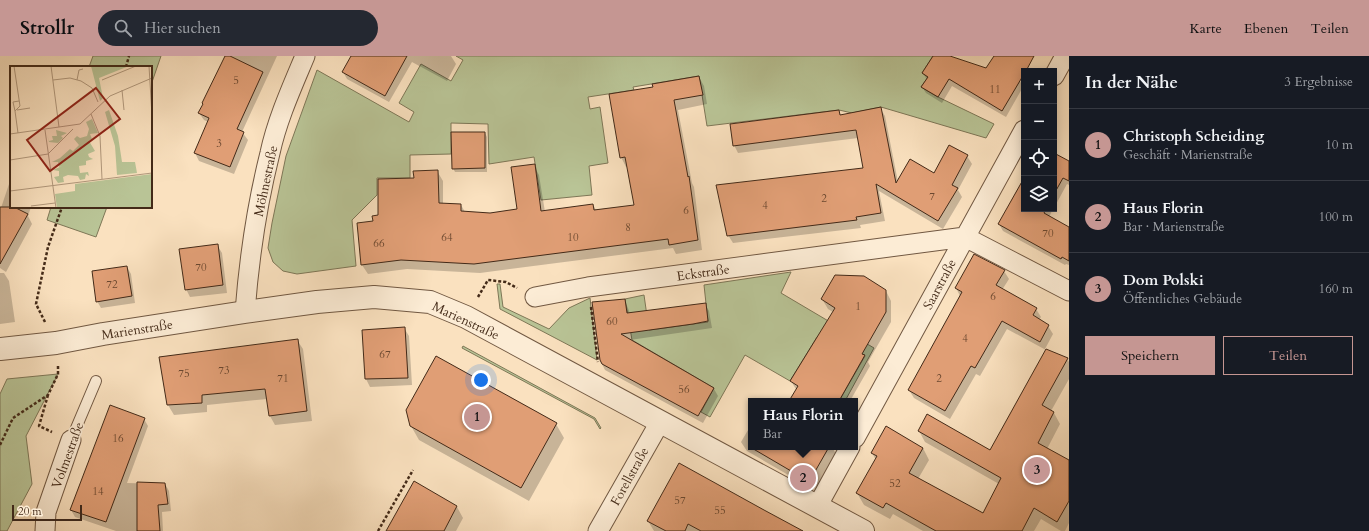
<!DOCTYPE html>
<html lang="de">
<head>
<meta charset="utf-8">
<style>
  body { margin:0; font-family:Cardo,serif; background:#242831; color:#f1f3f6 }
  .controls { position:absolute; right:12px; top:12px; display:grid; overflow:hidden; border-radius:0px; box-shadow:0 2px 10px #0003 }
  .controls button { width:36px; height:36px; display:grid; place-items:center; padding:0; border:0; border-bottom:1px solid #363941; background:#171b24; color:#f1f3f6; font:20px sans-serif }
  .scale { position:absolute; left:12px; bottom:10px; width:70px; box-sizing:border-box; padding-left:4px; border:2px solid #432a18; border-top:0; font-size:11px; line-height:14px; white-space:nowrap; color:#432a18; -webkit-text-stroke:3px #fcecd5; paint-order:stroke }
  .you { position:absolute; left:481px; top:324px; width:14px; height:14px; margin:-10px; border:3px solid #fff; border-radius:50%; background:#1a73e8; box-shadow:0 0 0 6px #1a73e833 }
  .badge { display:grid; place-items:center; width:26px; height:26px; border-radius:50%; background:#c59692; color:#111; font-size:13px; font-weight:700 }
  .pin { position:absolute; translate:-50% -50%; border:2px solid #fff; box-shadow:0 1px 4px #0006 }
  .popup { position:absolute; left:748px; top:342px; width:110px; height:52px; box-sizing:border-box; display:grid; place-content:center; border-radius:0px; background:#171b24; filter:drop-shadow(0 1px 3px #0005); font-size:13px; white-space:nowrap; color:#9ea1a6 }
  .popup b { font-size:15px; color:#f1f3f6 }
  .popup::after { content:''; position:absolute; left:50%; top:100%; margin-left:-8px; border:8px solid transparent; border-top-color:#171b24 }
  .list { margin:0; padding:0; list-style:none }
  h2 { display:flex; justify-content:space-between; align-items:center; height:52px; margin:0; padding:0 16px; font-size:17px }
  h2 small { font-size:13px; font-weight:400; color:#9ea1a6 }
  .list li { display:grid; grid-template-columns:26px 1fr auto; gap:12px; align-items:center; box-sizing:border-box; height:72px; padding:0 16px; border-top:1px solid #363941 }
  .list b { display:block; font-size:15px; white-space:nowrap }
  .list p { margin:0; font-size:13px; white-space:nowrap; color:#9ea1a6 }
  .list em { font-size:13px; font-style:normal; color:#9ea1a6 }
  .actions { display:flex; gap:8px; padding:12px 16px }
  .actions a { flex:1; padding:9px 0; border:1px solid #c59692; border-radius:0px; text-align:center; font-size:14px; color:#c59692 }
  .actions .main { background:#c59692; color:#111 }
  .icon { flex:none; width:22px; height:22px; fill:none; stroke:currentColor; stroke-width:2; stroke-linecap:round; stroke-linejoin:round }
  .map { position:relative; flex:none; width:1069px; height:475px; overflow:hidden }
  header { display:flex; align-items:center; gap:24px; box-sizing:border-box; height:56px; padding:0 20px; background:#c59692; color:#111 }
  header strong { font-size:19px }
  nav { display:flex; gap:22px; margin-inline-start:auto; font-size:14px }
  .search { width:280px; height:36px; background:#242831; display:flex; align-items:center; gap:10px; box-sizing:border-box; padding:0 14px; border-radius:22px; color:#9ea1a6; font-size:15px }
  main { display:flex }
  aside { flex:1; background:#171b24 }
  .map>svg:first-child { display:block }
  .green { fill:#b9c496; stroke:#7e7757 }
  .shadow { fill:#0003 }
  .building { fill:#e09e75; stroke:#432a18 }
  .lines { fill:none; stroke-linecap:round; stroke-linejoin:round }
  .service-casing { stroke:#715842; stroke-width:12 }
  .minor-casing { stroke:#715842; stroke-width:21 }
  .tertiary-casing { stroke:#715842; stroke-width:24 }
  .path { stroke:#432a18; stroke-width:2.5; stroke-dasharray:3 2; stroke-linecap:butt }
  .service { stroke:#fcecd5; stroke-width:10 }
  .minor { stroke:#fcecd5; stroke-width:19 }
  .tertiary { stroke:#fcecd5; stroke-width:22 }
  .labels { text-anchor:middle; stroke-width:3.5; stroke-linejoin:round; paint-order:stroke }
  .number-label { font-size:11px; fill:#6a472f }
  .street-label { font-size:13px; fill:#432a18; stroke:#fcecd5 }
  .inset-road { fill:none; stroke:#b1987c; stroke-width:1 }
  .view { fill:#8f2418; fill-opacity:0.15; stroke:#8f2418; stroke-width:2 }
  .inset-edge { fill:none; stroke:#432a18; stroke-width:2 }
</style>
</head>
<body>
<header>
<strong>Strollr</strong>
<div class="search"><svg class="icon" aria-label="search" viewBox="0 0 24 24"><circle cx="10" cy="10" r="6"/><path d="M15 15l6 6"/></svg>Hier suchen</div>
<nav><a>Karte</a><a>Ebenen</a><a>Teilen</a></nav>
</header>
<main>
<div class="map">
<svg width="1069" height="475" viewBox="0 0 1069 475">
  <rect width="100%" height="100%" fill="#fae1bf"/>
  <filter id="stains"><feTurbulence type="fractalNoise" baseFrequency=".005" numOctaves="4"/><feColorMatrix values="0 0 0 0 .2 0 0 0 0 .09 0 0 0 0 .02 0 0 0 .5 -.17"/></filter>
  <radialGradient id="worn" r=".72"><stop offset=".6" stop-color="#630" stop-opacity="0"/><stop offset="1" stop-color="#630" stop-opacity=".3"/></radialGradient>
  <!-- green -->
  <path class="green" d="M 93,0 L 161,0 L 151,29 L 151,11 L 89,11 Z
    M 456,0 L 933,0 L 922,17 L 928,21 L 921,31 L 938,41 L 994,68 L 986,82 L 881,51 L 852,57 L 839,54 L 707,70 L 699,20 L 633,31 L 634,34 L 588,41 L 590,53 L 600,51 L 608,107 L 589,110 L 592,139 L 541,144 L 534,101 L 489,108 L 488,68 L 451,67 L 451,98 L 410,99 L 410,122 L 377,122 L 377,139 L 352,164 L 356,210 L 297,218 L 283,215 L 273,206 L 268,192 L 272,167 L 286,100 L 317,14 L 409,66 L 414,56 L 399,47 L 421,8 L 451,25 L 463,4 Z
    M 51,151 L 107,151 L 96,181 L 47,164 Z
    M 791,216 L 781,237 L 874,292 L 845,345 L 839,345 L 865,300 L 855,294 L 851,301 L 817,281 L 790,325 L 745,299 L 710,361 L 701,356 L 714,332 L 632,284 L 625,243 L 644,239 L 649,274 L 708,266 L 704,229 Z
    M 497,228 L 500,228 L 503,251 L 549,273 L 569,252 L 590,242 L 597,304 L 500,253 Z
    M 463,290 L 595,362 L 601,372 L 600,373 L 594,363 L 462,292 Z
    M 58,318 L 26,380 L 32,428 L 7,475 L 0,475 L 0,338 L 7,323 Z"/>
  <!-- shadow -->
  <path class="shadow" d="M 226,0 L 277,0 L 242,76 L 248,84 L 234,118 L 199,105 L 195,97 L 208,66 L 204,64 L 199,57 Z
    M 352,0 L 451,0 L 456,8 L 447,25 L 412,6 L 389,46 L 347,23 L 343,16 Z
    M 934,0 L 946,0 L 1020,25 L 1023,31 L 1006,61 L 952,30 L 942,47 L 926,37 L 922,31 L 927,24 L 923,17 Z
    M 699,21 L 704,30 L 707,48 L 678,54 L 692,127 L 694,131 L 702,194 L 676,198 L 673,192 L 480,217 L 407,213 L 368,218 L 362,209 L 374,166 L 379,160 L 415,123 L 437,115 L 443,125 L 443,148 L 461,149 L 465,156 L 490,158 L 518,154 L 534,110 L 539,119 L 545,156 L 593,149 L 596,154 L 635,149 L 628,110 L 626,111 L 621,101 L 654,32 Z
    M 880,52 L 885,60 L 898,126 L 934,119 L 967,100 L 972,108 L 958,134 L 962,141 L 943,173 L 879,135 L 885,165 L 860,169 L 861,172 L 733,187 L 728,179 L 864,113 L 858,82 L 738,97 L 734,89 L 839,55 L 841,60 Z
    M 485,77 L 487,81 L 487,116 L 455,116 L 453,112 Z
    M 1054,98 L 1069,106 L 1069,129 L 1067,128 L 1054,152 Z
    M 11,122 L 11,151 L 31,151 L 28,160 L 32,168 L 6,216 L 0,212 L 0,151 L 1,152 Z
    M 1024,124 L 1024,153 L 1053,153 L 1049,161 L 1069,172 L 1069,209 L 1066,208 L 1065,209 L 1003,175 L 999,168 Z
    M 217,189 L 222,197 L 227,237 L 190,241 L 186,233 Z
    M 127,211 L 131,218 L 135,247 L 101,252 L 97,245 Z
    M 1004,215 L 1009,223 L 1002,234 L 1036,253 L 1041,261 L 1039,264 L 1048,270 L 1053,278 L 1045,293 L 1067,303 L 1069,306 L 1069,323 L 1051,355 L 1054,357 L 1060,368 L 1047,393 L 1069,405 L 1069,467 L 1065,475 L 1061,475 L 1041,463 L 1034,475 L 923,475 L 893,458 L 890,463 L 864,449 L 857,437 L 876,404 L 872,397 L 923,392 L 929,404 L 918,423 L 983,459 L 999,428 L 925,386 L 919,375 L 990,395 L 1046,294 L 1007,273 L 980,320 L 976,318 L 950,363 L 914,342 L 909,334 L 960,240 L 956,232 Z
    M 0,217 L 4,217 L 9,225 L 15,266 L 0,268 Z
    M 886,235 L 891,245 L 891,266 L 868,306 L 870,310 L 850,345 L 790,345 L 797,335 L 791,325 L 833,256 L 828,253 L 822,243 Z
    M 624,244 L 628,252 L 630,258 L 705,248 L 709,255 L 712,272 L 630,284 L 714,333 L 718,340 L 703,367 L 605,314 L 601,306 L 594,247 Z
    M 404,272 L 409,280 L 412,329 L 370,331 L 366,323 Z
    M 297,284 L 303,293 L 312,365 L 275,369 L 270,360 L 267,343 L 207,349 L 207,356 L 174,359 L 168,349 L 160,301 Z
    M 144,363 L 148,370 L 127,427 L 165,428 L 169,435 L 171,455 L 162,456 L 163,475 L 116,475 L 75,461 L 71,454 Z
    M 556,368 L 564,382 L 529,445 L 419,384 L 411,370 Z
    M 751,369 L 751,391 L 832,391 L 836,398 L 818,429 L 809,431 L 747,395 L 741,386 Z
    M 415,427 L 457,451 L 463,462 L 456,475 L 388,475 Z
    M 648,465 L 801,475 L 654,475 Z"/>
  <!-- building -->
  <path class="building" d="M 225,0 L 230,0 L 263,16 L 237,73 L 244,76 L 230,111 L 194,97 L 209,62 L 198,57 L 203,48 L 202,47 Z
    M 351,0 L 407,0 L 385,40 L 342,16 Z
    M 933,0 L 950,0 L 986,12 L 994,0 L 1034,0 L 1026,15 L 1024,15 L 1024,18 L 1002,55 L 949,23 L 938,41 L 921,31 L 928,21 L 922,17 Z
    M 699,20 L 703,39 L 674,44 L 688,121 L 689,120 L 698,184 L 669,189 L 668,183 L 474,208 L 401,204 L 361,209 L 357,167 L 373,165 L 372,160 L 378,159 L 378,123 L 414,122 L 413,115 L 438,114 L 439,147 L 461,148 L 461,155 L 490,157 L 517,153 L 511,111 L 535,108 L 541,155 L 593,148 L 594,154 L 634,149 L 625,101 L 620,102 L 609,38 L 653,31 L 652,28 Z
    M 881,51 L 896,127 L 910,103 L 934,117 L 949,89 L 968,99 L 952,129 L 958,132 L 938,165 L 876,128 L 881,157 L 856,161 L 857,164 L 727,180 L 716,129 L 863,112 L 856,74 L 733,90 L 730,68 L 839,54 L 840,59 Z
    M 451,76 L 485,76 L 485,112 L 452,113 Z
    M 1054,97 L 1069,105 L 1069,125 L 1063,122 L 1054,138 Z
    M 1024,122 L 1024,153 L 1046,153 L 1044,157 L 1069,171 L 1069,205 L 1062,201 L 1061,203 L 998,168 Z
    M 0,151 L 14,151 L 28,158 L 0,208 Z
    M 218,188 L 223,229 L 185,234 L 179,193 Z
    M 974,198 L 1005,214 L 996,229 L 1037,252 L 1033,259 L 1049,269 L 1040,286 L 1002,265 L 975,312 L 971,310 L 945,355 L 908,334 L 962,236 L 955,232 Z
    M 127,210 L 132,240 L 96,246 L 92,215 Z
    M 835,219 L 864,220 L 886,234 L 886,256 L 862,298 L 865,299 L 839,345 L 789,345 L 798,330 L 790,325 L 835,252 L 821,243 Z
    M 625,243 L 627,257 L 706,247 L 708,265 L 693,268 L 621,278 L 714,332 L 698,360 L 602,308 L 600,304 L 592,246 Z
    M 405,271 L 408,322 L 365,323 L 362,274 Z
    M 298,283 L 307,355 L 269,360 L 265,333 L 202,339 L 202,347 L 167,349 L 159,301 Z
    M 1046,293 L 1068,302 L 1042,349 L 1054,356 L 1038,387 L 1069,404 L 1069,445 L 1057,466 L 1034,452 L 1022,475 L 936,475 L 886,447 L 883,452 L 856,437 L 877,400 L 871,397 L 886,370 L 923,392 L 909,417 L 983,457 L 1001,422 L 918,375 L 927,358 L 990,394 Z
    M 436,300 L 557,367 L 521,432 L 410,370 L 406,354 Z
    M 110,349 L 145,362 L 106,466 L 70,454 Z
    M 750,391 L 829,391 L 813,419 L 803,422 Z
    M 679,407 L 764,454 L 803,475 L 701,475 L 688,468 L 685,475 L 666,475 L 647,465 Z
    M 414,425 L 457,450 L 444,475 L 386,475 Z
    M 137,426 L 165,427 L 168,448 L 158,449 L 160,475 L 137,475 Z"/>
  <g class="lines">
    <defs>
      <path id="service" d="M 71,384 L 96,325"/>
      <path id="minor" d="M 1054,20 L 1065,0
        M 535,241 L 588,231 L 965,181 L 1069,235
        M 245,256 C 249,203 257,149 270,97 C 277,64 292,31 305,0
        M 855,382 L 1024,74
        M 818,449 L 850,391
        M 45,475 L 46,456 L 71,384
        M 598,475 L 660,366"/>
      <path id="tertiary" d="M 0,293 L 56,287 L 103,278 L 245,256 L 317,246 L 374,241 L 430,246 L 466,261 L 863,475"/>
    </defs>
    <!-- service casing -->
    <use href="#service" class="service-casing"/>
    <!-- minor casing -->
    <use href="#minor" class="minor-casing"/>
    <!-- tertiary casing -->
    <use href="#tertiary" class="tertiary-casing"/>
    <!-- path -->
    <path class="path" d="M 126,11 L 129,0
      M 478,241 L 488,224 L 506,226 L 517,232
      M 591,251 L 598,306
      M 45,266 L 36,248 L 48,191 L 62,151
      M 48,339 L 39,370 L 52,376
      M 0,389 L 13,362 L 48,339 L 58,318 L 58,310
      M 378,475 L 413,414"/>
    <!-- service -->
    <use href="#service" class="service"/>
    <!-- minor -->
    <use href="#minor" class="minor"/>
    <!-- tertiary -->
    <use href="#tertiary" class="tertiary"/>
  </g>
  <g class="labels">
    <!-- number labels -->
    <g class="number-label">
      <text x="236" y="28">5</text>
      <text x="995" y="37">11</text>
      <text x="219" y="91">3</text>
      <text x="932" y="144">7</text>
      <text x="824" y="146">2</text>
      <text x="765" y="153">4</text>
      <text x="686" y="158">6</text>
      <text x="628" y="175">8</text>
      <text x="1048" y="181">70</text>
      <text x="447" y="185">64</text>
      <text x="573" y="185">10</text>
      <text x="379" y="191">66</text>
      <text x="201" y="215">70</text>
      <text x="112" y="232">72</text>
      <text x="993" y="244">6</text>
      <text x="858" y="254">1</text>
      <text x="612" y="269">60</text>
      <text x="965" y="286">4</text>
      <text x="385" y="302">67</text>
      <text x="224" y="318">73</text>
      <text x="184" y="321">75</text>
      <text x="283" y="326">71</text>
      <text x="939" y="326">2</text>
      <text x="684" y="337">56</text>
      <text x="118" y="386">16</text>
      <text x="895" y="431">52</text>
      <text x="98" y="439">14</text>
      <text x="680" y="448">57</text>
      <text x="720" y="458">55</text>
    </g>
    <!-- street labels -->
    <g class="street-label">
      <text transform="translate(265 125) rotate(-78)" y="5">Möhnestraße</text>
      <text transform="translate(703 216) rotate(-8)" y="5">Eckstraße</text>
      <text transform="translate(939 228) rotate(-62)" y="5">Saarstraße</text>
      <text transform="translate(466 264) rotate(25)" y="5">Marienstraße</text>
      <text transform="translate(137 273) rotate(-9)" y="5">Marienstraße</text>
      <text transform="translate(67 399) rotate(-70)" y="5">Volmestraße</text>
      <text transform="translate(629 420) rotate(-61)" y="5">Forellstraße</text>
    </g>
  </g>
  <!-- overview -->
  <g transform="translate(10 10)">
    <rect width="142" height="142" fill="#fae1bf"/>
    <path d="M 81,0 L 119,0 L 89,12 L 93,32 L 90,35 ZM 99,44 L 108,70 L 112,96 L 125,96 L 127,107 L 107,109 L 105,80 L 95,46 ZM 82,53 L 88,67 L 80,68 L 82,73 L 79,75 L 85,85 L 78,88 L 79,91 L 83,93 L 76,95 L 76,99 L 69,100 L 70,107 L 78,106 L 79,110 L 76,108 L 75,113 L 70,114 L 68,110 L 58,109 L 53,111 L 54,116 L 48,117 L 44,111 L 49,110 L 49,105 L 43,104 L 52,100 L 49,101 L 48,96 L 42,96 L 50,92 L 60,83 L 63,85 L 69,79 L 64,73 L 67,70 L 70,72 L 77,70 L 79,63 L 76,56 ZM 46,64 L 57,67 L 51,70 L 53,72 L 48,77 L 39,76 L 37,68 L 39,75 L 43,74 L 42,70 L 47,70 ZM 142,108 L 142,142 L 47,142 L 45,128 L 65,125 L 65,118 Z" fill="#b9c496"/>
    <path class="inset-road" d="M 4,0 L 10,40 L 5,45 L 8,67M 41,0 L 49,61M 139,0 L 142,50M 43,14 L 60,12 L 71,15 L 82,22 L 88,36M 67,14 L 69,4 L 73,3M 92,14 L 126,0M 112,24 L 114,44M 7,44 L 20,42M 5,45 L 3,36 L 9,35M 81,48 L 90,70 L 92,113M 35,64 L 46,142M 0,68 L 70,58 L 100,30 L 142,12M 0,94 L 38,88 L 63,63M 0,125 L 142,107M 21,140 L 45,137"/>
    <path class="view" d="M 86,22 L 110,53 L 40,105 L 17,74 Z"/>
    <rect width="142" height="142" class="inset-edge"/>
  </g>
  <rect width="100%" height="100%" filter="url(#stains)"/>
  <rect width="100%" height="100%" fill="url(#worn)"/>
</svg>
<div class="controls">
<button>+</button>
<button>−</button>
<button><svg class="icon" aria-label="locate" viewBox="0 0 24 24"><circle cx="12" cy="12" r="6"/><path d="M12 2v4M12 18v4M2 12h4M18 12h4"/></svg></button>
<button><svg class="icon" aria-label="layers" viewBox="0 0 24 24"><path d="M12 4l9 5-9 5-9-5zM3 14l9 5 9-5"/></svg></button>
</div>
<div class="scale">20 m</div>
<div class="you"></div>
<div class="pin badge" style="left:477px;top:361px">1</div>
<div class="pin badge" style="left:803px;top:422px">2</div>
<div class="popup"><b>Haus Florin</b>Bar</div>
<div class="pin badge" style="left:1037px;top:414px">3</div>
</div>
<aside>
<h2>In der Nähe<small>3 Ergebnisse</small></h2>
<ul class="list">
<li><span class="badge">1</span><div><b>Christoph Scheiding</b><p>Geschäft · Marienstraße</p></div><em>10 m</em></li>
<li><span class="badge">2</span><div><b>Haus Florin</b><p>Bar · Marienstraße</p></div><em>100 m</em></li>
<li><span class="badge">3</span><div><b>Dom Polski</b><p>Öffentliches Gebäude</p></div><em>160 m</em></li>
</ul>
<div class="actions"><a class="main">Speichern</a><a>Teilen</a></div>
</aside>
</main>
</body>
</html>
